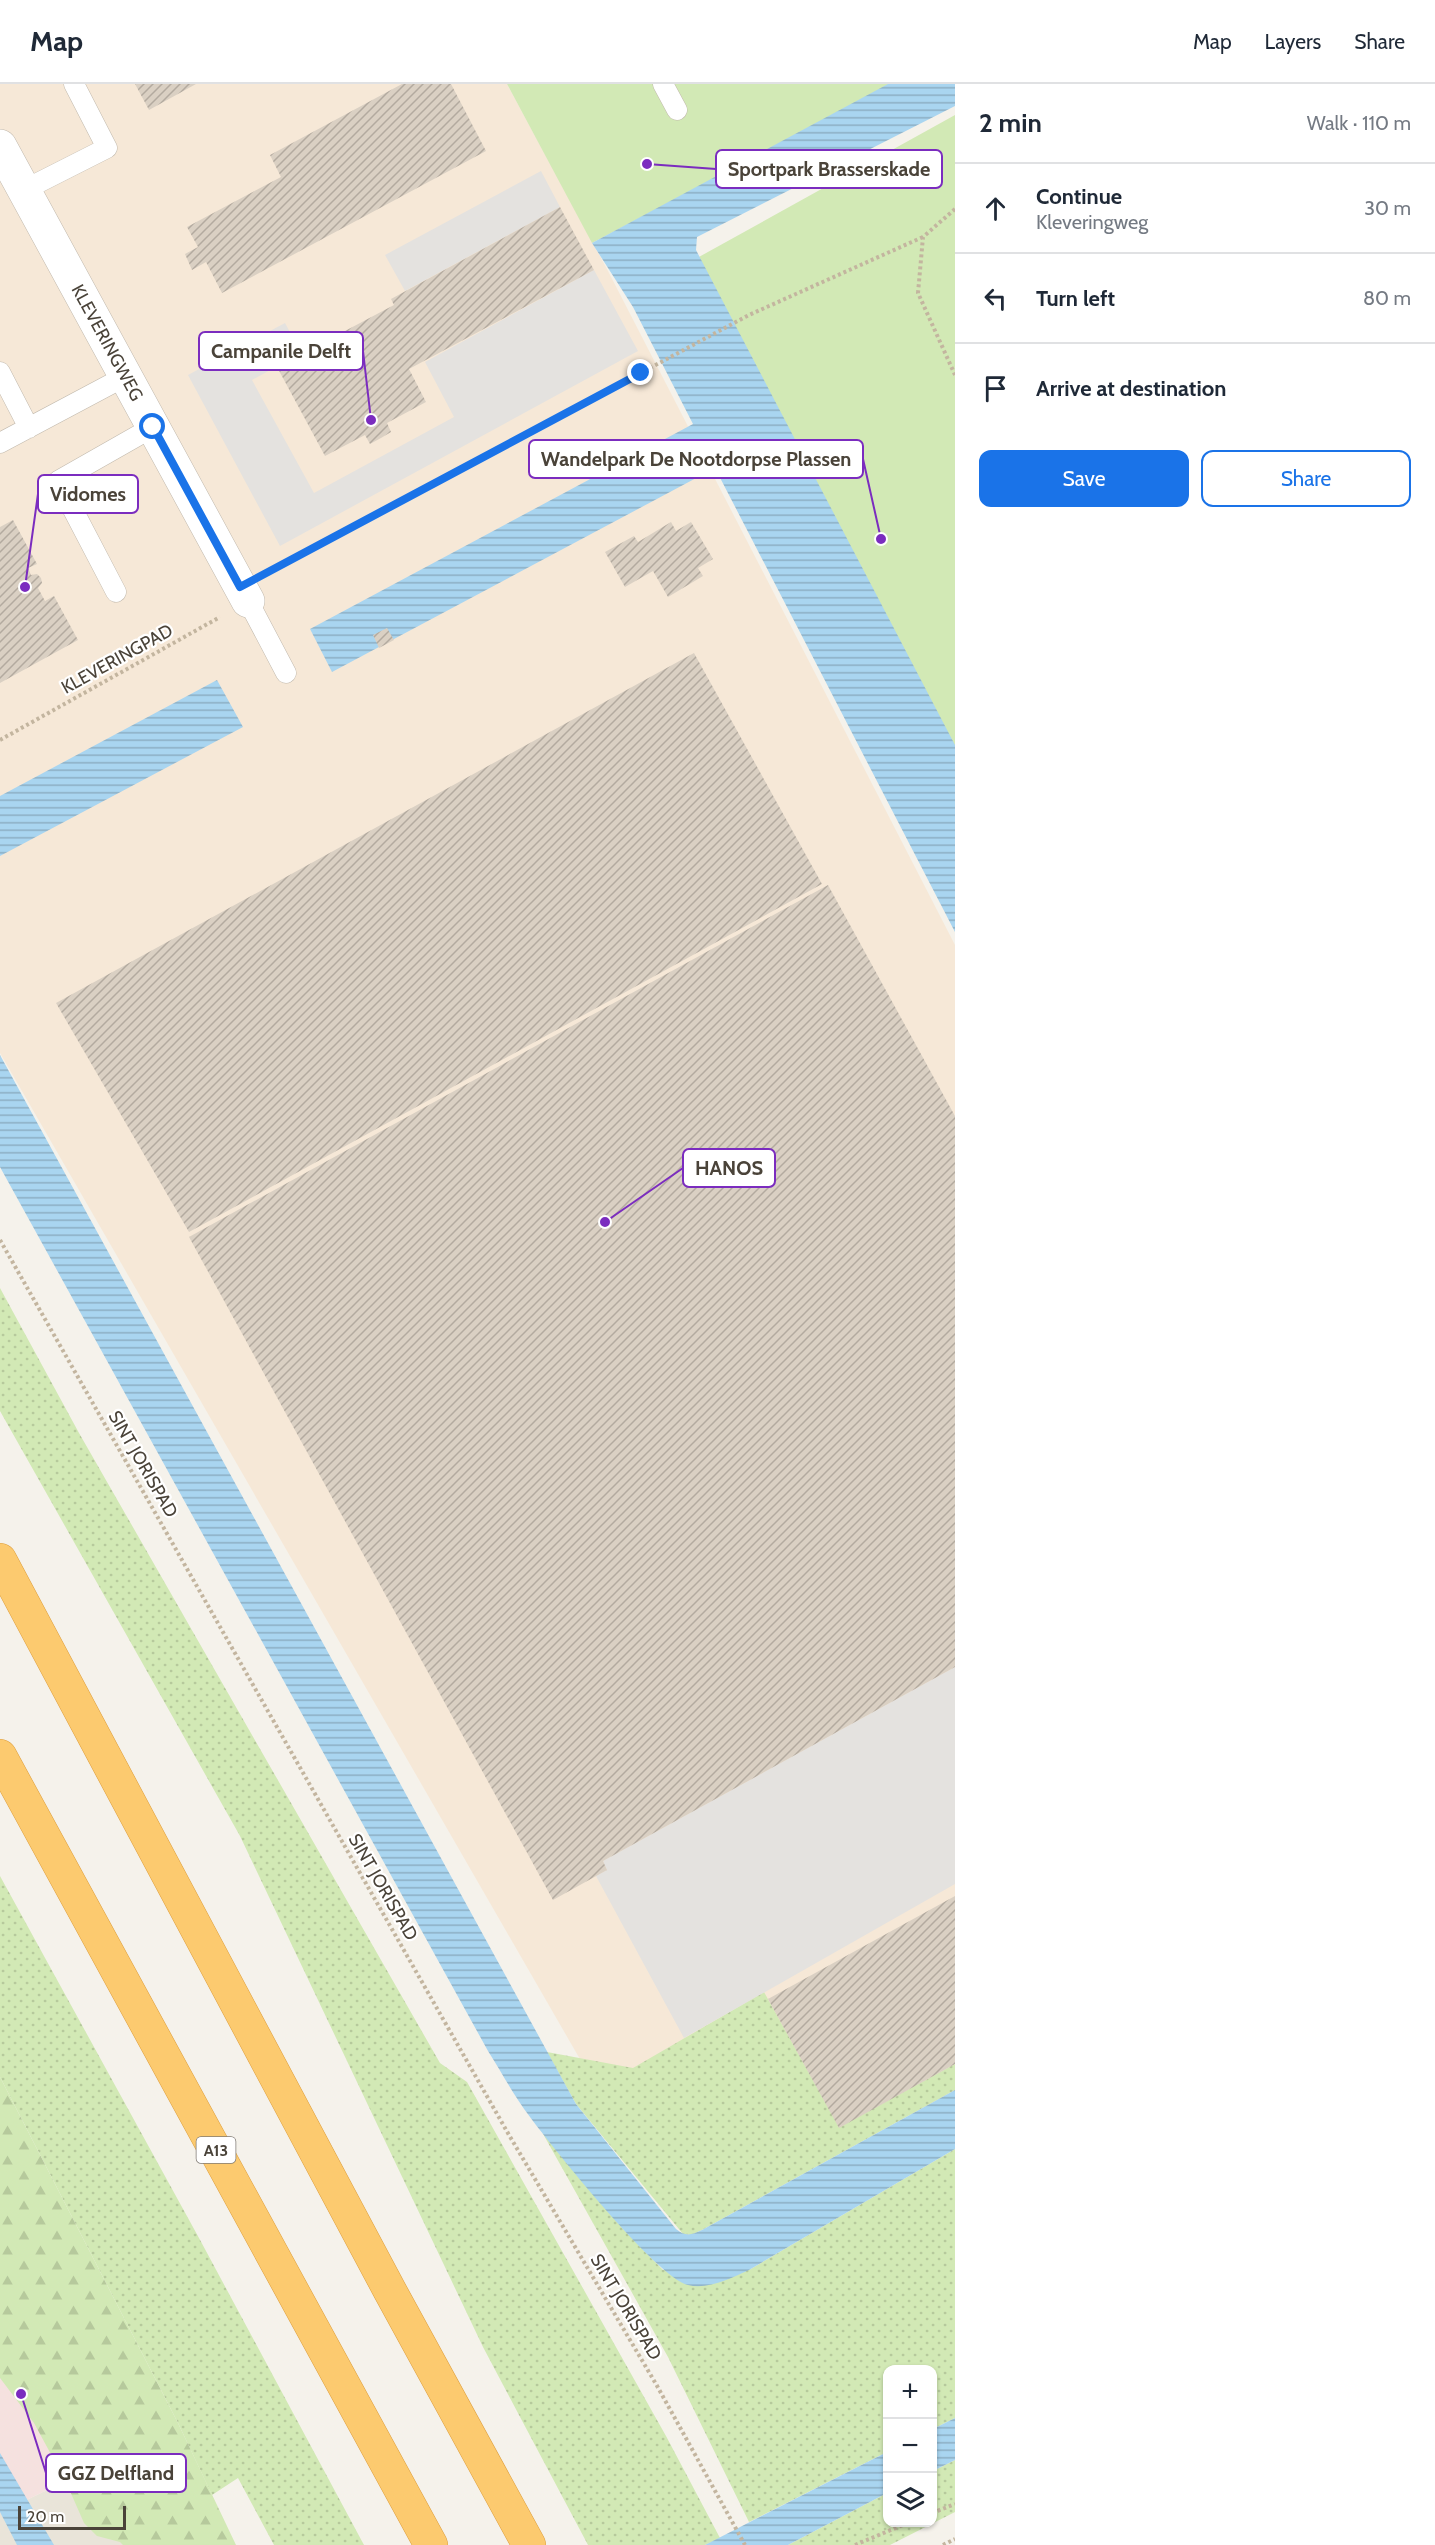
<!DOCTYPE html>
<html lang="en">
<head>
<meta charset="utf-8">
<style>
  body { margin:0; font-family:Cabin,sans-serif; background:#f2f2f3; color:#1f2937 }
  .controls { position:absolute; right:18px; bottom:18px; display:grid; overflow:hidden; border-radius:12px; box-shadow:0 2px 4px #0004 }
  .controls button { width:54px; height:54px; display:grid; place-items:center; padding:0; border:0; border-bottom:2px solid #e0e1e3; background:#fff; color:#1f2937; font:30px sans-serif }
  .scale { position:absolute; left:18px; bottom:15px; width:108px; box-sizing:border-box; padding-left:6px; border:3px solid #4a4339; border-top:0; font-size:16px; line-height:21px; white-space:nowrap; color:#4a4339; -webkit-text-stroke:4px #fff; paint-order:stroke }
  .stop { position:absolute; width:18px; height:18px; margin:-14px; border:4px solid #1a73e8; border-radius:50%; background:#fff }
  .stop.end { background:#1a73e8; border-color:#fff; box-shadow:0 2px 6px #0008 }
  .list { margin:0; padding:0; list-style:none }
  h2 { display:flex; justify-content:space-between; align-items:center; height:78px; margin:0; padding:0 24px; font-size:26px }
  h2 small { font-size:20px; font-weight:400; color:#747a83 }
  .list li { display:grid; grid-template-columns:39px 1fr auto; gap:18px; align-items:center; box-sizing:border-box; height:90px; padding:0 24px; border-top:2px solid #e0e1e3 }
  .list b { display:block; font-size:22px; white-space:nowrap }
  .list p { margin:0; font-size:20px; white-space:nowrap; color:#747a83 }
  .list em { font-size:20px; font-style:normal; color:#747a83 }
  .actions { display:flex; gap:12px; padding:18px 24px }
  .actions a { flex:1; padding:14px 0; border:2px solid #1a73e8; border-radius:12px; text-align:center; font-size:21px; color:#1a73e8 }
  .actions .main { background:#1a73e8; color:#fff }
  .icon { flex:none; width:33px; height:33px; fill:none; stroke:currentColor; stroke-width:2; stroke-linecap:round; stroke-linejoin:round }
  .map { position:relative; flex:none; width:955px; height:2461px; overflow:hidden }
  header { display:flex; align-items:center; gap:36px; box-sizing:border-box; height:84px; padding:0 30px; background:#fff; border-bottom:2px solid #e0e1e3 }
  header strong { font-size:28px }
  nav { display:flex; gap:33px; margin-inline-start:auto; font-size:21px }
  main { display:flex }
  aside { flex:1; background:#fff }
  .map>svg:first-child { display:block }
  .residential { fill:#e9e4d9 }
  .commercial { fill:#f6e8d7 }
  .medical { fill:#f5e1df }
  .grass { fill:url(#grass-dots) }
  .forest { fill:url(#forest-firs) }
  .green { fill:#d2e9b5 }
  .parking { fill:#e4e2df }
  .water { fill:url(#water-rules) }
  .building { fill:url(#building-hatch) }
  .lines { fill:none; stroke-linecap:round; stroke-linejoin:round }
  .lane-casing { stroke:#c1b9ad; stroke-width:21 }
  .street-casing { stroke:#c1b9ad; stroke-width:34 }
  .highway-casing { stroke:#dd9e3d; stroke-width:34 }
  .path { stroke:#c3b59f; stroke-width:4; stroke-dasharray:3 3; stroke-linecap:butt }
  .lane { stroke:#fff; stroke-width:20 }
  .street { stroke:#fff; stroke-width:33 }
  .highway { stroke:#fcca6f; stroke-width:33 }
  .route { stroke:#1a73e8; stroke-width:8 }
  .labels { text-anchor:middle; stroke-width:4.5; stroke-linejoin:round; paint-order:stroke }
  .shield { fill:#fff; stroke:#807b74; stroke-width:1.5 }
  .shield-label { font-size:16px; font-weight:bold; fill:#4a4339 }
  .street-label { font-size:18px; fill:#4a4339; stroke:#fff }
  .leader { fill:none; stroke:#7b2cbf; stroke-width:2 }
  .callout-dot { fill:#7b2cbf; stroke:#fff; stroke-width:2 }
  .callout { fill:#fff; stroke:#7b2cbf; stroke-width:2 }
  .callout-label { font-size:20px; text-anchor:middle; font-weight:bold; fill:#4a4339 }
</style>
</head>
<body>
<header>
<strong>Map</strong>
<nav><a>Map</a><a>Layers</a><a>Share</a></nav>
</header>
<main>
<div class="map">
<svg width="955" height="2461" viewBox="0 0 955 2461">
  <defs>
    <pattern id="grass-dots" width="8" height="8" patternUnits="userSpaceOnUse" patternTransform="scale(1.5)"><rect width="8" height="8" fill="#d2e9b5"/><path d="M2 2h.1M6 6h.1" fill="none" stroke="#b6c99c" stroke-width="1.8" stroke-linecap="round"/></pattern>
    <pattern id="forest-firs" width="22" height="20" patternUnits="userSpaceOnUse" patternTransform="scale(1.5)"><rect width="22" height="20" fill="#d2e9b5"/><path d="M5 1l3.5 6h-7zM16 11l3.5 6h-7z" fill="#b6c99c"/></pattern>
    <pattern id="water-rules" width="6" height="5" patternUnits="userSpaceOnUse" patternTransform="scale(1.5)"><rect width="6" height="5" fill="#a9d5f0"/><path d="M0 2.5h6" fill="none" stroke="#8caec3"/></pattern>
    <pattern id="building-hatch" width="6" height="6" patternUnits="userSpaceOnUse" patternTransform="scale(1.5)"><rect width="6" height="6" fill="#dad0c3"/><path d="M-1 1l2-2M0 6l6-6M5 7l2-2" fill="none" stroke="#b3aa9f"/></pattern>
  </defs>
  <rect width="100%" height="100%" fill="#f5f2eb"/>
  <!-- residential -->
  <path class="residential" d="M 84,2388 L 124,2461 L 0,2461 L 0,2429 Z"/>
  <!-- commercial -->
  <path class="commercial" d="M 0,0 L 507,0 L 608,187 L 955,861 L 955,2009 L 675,2140 L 0,969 Z"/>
  <!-- medical -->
  <path class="medical" d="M 0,2233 L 84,2388 L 0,2429 Z"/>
  <!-- grass -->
  <path class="grass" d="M 0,1204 L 79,1349 L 440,1979 L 467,1998 L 666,2352 L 720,2454 L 705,2461 L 588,2461 L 483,2263 L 240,1752 L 0,1327 Z
    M 0,1792 L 199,2154 L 364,2461 L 274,2461 L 238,2394 L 212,2411 L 178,2339 L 0,1993 Z
    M 764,1908 L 839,2043 L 955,1980 L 955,2006 L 702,2146 L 691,2151 L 683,2150 L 576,2020 L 547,1968 L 633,1984 Z
    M 542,2048 L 625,2147 L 663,2186 L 749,2186 L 955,2065 L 955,2334 L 933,2345 L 932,2286 L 888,2286 L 887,2368 L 749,2438 L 668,2273 Z
    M 955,2376 L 955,2428 L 890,2461 L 788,2461 L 887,2409 L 888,2438 L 932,2438 L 933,2387 Z"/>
  <!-- forest -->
  <path class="forest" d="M 0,1993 L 178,2339 L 236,2461 L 123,2461 L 120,2458 L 97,2452 L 84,2439 L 66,2398 L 34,2339 L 0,2294 Z"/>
  <!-- green -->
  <path class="green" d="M 507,0 L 895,0 L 592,159 Z
    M 955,31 L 955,717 L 661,194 Z"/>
  <!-- parking -->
  <path class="parking" d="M 541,87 L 560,123 L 405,207 L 385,171 Z
    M 594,186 L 638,267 L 280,462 L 188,291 L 285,239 L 301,269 L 252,296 L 314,409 L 454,333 L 425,278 Z
    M 955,1583 L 955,1800 L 684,1954 L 596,1792 L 607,1786 L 603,1777 Z"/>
  <!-- water -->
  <path class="water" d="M 888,0 L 955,0 L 955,22 L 697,153 L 696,166 L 955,661 L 955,848 L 715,384 L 332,588 L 310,545 L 693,340 L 633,223 L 592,159 Z
    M 217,596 L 243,643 L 0,772 L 0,712 Z
    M 0,971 L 576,2020 L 676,2145 C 686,2153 691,2151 702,2146 L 955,2006 L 955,2065 L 749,2186 C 732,2194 708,2206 688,2201 C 657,2194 553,2064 530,2033 C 514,2012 502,1989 488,1967 L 0,1083 Z
    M 955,2334 L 955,2376 L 933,2387 L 933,2345 Z
    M 887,2368 L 887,2409 L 788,2461 L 705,2461 Z
    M 0,2369 L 54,2461 L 17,2461 L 0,2428 Z"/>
  <!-- building -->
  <path class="building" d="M 135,0 L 196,0 L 149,26 Z
    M 402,0 L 451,0 L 486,67 L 222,209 L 206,178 L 192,186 L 185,170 L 198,163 L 187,143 L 281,93 L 270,71 Z
    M 560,123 L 594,186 L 409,285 L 426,318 L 387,339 L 391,348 L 381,354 L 370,360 L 365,351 L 325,372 L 277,283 L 394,221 L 391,215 Z
    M 13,436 L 37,480 L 28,484 L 31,491 L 37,490 L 41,494 L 42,499 L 38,504 L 45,517 L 54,512 L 78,556 L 0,599 L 0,443 Z
    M 671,438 L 676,447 L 691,438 L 713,475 L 698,484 L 703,492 L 668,513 L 653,487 L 625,503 L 605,468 L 634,452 L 638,458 Z
    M 387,544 L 394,556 L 379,564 L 373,551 Z
    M 694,569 L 822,800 L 189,1148 L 56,919 Z
    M 828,801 L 955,1032 L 955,1583 L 603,1777 L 607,1786 L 553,1816 L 189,1153 Z
    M 955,1812 L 955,1980 L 839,2044 L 768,1915 Z"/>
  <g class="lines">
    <defs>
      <path id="lane" d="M 663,0 L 677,26
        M 24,106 L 107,64 L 74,0
        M 0,288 L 29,344
        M 0,359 L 126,292
        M 116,508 L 58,397 L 153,343
        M 248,517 L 286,589"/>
      <g id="street">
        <path id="s1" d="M 0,62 L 248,517"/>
      </g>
      <path id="highway" d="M 0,1476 L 390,2207 L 529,2461
        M 0,1672 L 431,2461"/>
    </defs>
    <!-- lane casing -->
    <use href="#lane" class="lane-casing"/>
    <!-- street casing -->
    <use href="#street" class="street-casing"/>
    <!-- highway casing -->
    <use href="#highway" class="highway-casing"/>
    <!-- path -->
    <path class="path" d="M 955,125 L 923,153 L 918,209 L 955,291
      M 269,488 L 749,231 L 923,153
      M 0,656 L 220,533
      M 0,1156 L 509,2051 L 656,2300 L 745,2461
      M 932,2429 L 955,2420
      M 855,2461 L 910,2438
      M 943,2461 L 955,2455"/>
    <!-- lane -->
    <use href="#lane" class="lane"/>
    <!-- street -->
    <use href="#street" class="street"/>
    <!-- highway -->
    <use href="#highway" class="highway"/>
  </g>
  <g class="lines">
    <!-- route -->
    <path class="route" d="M 153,343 L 240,503 L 641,289"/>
  </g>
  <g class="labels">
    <!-- shield labels -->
    <rect class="shield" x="196.5" y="2053" width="39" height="26" rx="4.5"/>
    <g class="shield-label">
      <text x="216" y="2072">A13</text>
    </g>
    <!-- street labels -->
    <g class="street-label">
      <text dy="6" stroke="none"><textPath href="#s1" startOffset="224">KLEVERINGWEG</textPath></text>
      <text transform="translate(117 575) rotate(-29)" y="6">KLEVERINGPAD</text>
      <text transform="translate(143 1380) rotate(60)" y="6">SINT JORISPAD</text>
      <text transform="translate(383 1803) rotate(60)" y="6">SINT JORISPAD</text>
      <text transform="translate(626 2223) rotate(59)" y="6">SINT JORISPAD</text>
    </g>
  </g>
  <!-- callouts -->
  <path class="leader" d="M647 80L716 85M371 336L363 267M881 455L863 375M25 503L38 410M605 1138L683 1084M21 2310L46 2389"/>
  <g class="callout-dot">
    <circle cx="647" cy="80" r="6"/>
    <circle cx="371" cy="336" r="6"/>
    <circle cx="881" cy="455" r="6"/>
    <circle cx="25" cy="503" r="6"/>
    <circle cx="605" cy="1138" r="6"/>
    <circle cx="21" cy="2310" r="6"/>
  </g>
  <g class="callout">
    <rect x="716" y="66" width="226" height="38" rx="6"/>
    <rect x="199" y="248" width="164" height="38" rx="6"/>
    <rect x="529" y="356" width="334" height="38" rx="6"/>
    <rect x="38" y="391" width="100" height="38" rx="6"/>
    <rect x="683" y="1065" width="92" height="38" rx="6"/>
    <rect x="46" y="2370" width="140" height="38" rx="6"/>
  </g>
  <g class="callout-label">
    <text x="829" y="92">Sportpark Brasserskade</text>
    <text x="281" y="274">Campanile Delft</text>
    <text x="696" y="382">Wandelpark De Nootdorpse Plassen</text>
    <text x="88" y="417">Vidomes</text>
    <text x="729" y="1091">HANOS</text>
    <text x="116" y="2396">GGZ Delfland</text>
  </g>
</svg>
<div class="controls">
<button>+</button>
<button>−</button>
<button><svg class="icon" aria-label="layers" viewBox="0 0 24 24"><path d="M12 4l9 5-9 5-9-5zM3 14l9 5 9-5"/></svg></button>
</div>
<div class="scale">20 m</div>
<div class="stop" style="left:153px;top:343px"></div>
<div class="stop end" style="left:641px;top:289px"></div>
</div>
<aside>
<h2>2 min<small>Walk · 110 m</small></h2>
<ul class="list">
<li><svg class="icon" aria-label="ahead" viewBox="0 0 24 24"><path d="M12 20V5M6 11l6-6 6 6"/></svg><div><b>Continue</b><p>Kleveringweg</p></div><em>30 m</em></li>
<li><svg class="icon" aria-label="left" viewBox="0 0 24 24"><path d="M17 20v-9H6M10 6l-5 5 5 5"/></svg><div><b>Turn left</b></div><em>80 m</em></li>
<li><svg class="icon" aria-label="arrive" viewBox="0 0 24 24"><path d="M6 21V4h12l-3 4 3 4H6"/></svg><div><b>Arrive at destination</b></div></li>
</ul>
<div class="actions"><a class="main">Save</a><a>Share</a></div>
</aside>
</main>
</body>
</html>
